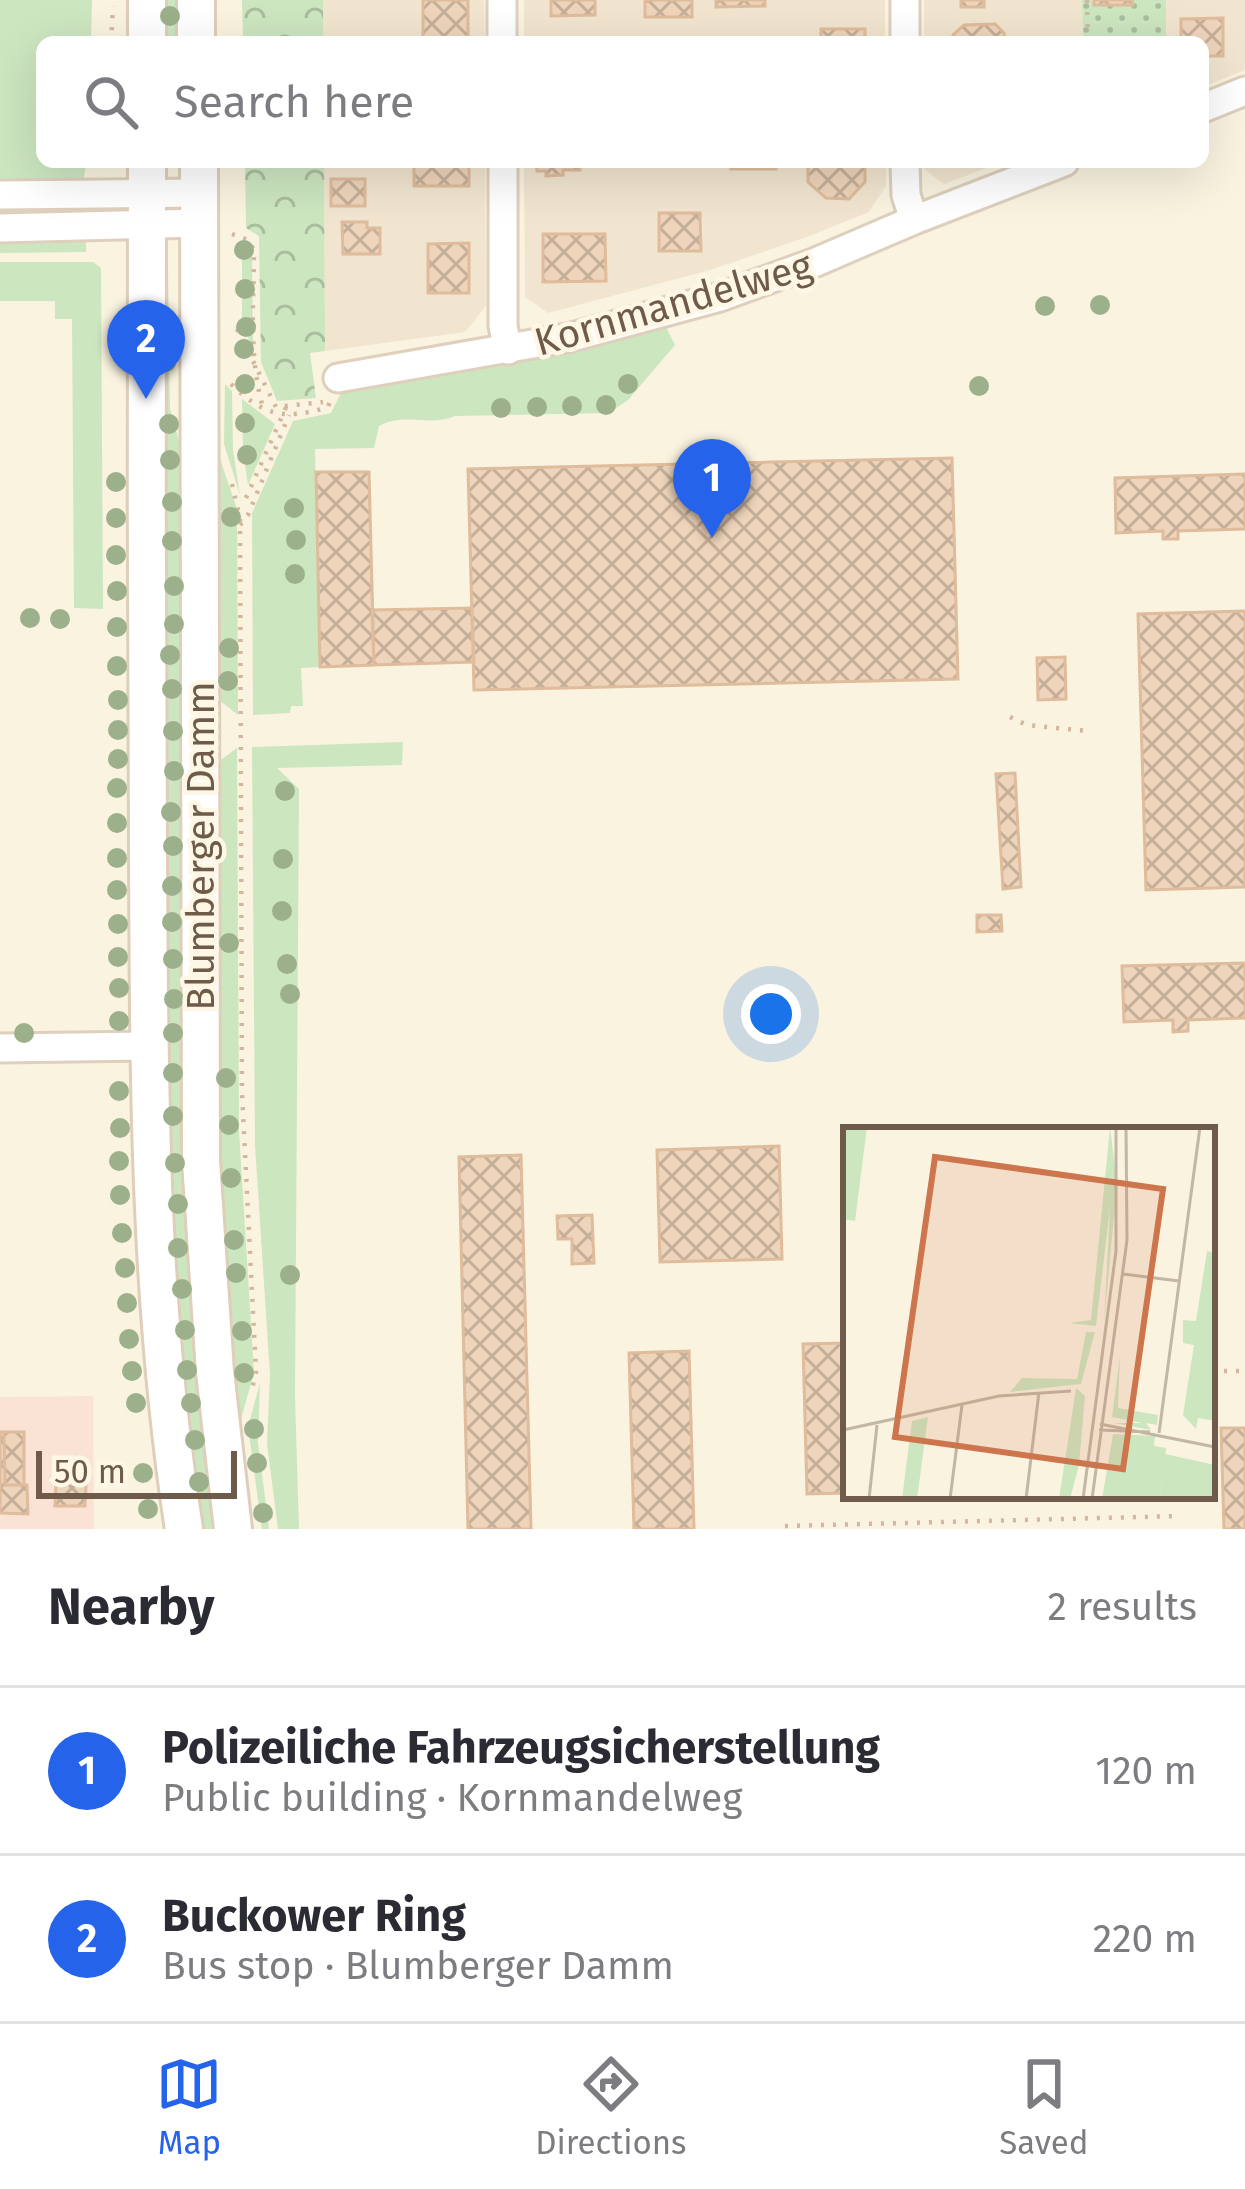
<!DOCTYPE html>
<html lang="en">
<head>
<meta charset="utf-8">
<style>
  body { margin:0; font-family:"Fira Sans",sans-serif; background:#f2f2f3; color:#2b2b33 }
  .scale { position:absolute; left:36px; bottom:30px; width:201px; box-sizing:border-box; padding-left:12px; border:6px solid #6f5b49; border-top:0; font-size:33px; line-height:42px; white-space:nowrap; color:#6f5b49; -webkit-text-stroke:9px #fef7e6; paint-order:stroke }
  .you { position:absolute; left:771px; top:1014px; width:42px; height:42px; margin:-30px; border:9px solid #fff; border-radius:50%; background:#1a73e8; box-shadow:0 0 0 18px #1a73e833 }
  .badge { display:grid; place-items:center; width:78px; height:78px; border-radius:50%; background:#2563eb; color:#fff; font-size:39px; font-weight:700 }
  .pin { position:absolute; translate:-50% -99px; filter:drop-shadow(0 3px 6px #0008) }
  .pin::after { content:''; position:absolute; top:63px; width:42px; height:36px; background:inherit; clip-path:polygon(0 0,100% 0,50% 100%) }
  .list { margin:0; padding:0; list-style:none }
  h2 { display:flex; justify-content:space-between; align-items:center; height:156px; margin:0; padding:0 48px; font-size:51px }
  h2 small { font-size:39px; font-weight:400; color:#7c7c81 }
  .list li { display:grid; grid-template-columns:78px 1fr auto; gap:36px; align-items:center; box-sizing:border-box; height:168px; padding:0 48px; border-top:3px solid #e1e1e2 }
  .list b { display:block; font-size:45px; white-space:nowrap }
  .list p { margin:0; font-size:39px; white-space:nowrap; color:#7c7c81 }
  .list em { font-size:39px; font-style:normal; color:#7c7c81 }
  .icon { flex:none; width:66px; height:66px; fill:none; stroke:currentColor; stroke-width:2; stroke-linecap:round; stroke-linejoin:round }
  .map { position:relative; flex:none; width:1245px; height:1529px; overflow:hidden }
  .search { position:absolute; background:#fff; box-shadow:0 12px 48px #0002; left:36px; right:36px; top:36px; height:132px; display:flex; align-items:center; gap:30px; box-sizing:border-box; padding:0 42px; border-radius:18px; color:#7c7c81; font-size:45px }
  .sheet { height:492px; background:#fff }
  nav { display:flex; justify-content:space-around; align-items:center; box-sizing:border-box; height:168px; border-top:3px solid #e1e1e2; background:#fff; font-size:33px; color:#7c7c81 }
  nav a { display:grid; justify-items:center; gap:6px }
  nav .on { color:#2563eb }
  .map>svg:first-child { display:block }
  .residential { fill:#f1e5cf }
  .commercial { fill:#fae3d5 }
  .grass { fill:#cce6c0 }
  .forest { fill:url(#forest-crowns) }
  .park { fill:url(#park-dots) }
  .building { fill:url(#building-cross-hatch); stroke:#dfbc9b; stroke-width:3 }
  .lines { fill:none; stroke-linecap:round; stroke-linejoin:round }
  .street-casing { stroke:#ded0bd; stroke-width:33 }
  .secondary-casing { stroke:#dfceb9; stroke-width:42 }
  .path { stroke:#d2b79e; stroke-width:4.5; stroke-dasharray:3 9; stroke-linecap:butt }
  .street { stroke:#fff; stroke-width:27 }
  .secondary { stroke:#fff; stroke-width:36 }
  .tree { fill:#9cb08b }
  .labels { text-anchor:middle; stroke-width:9; stroke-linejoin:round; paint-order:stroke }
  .street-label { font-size:39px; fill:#6f5b49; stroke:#fef7e6 }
  .inset-road { fill:none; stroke:#c2b6a4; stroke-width:3 }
  .view { fill:#cd754c; fill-opacity:0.15; stroke:#cd754c; stroke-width:6 }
  .inset-edge { fill:none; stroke:#6f5b49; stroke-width:6 }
</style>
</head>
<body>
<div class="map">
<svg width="1245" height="1529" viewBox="0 0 1245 1529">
  <defs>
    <pattern id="forest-crowns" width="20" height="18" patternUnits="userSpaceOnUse" patternTransform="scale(3)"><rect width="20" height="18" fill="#cce6c0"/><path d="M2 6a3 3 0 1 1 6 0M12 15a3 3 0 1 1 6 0" fill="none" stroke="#aabd9e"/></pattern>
    <pattern id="park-dots" width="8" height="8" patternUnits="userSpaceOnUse" patternTransform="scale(3)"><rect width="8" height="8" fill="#cce6c0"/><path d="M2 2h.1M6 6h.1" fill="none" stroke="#aabd9e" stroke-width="1.8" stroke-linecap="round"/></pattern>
    <pattern id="building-cross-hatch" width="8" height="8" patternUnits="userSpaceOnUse" patternTransform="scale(3)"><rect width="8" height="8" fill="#eed4ba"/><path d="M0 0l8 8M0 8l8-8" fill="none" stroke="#c5af99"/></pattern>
  </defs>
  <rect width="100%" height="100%" fill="#faf3e0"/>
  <!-- residential -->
  <path class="residential" d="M 323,0 L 484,0 L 485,42 L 323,42 Z
    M 524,0 L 885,0 L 885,42 L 524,42 Z
    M 924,0 L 1082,0 L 1083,42 L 924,42 Z
    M 1166,0 L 1245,0 L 1245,70 L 1203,87 L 1203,42 L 1166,42 Z
    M 324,162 L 485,162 L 486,306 L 465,332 L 325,351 Z
    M 524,162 L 886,162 L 886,186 L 869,212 L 807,237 L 710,270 L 548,313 L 525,297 Z
    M 924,162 L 1003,162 L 944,184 L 924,169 Z"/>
  <!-- commercial -->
  <path class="commercial" d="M 93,1396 L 94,1529 L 0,1529 L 0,1397 Z"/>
  <!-- grass -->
  <path class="grass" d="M 0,0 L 92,0 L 91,42 L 42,42 L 42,162 L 87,162 L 83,180 L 0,182 Z
    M 158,0 L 181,0 L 181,42 L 158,42 Z
    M 86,239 L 86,252 L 0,253 L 0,240 Z
    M 242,242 L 247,242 L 252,258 L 253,348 L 242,324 Z
    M 93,262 L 101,268 L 103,609 L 74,608 L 72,319 L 55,319 L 55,301 L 0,301 L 0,262 Z
    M 162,268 L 168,268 L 170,409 L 181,448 L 182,1027 L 185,1200 L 205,1428 L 218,1529 L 197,1529 L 173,1315 L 164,940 L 166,832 Z
    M 665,325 L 675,345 L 628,400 L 609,413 L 455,416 C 429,427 405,412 379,426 L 374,448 L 315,449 L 320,667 L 301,668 L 303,706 L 291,706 L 290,713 L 253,715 L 252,513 L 293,421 L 331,413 L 344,387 Z
    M 225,384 L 232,391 L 233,450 L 240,495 L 224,444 Z
    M 242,399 L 275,424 L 248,485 L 243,451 Z
    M 218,453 L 237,509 L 238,715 L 214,696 Z
    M 403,742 L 402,765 L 277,768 L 299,789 L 295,1397 L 299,1529 L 278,1529 L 267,1444 L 270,1375 L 255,1145 L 252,747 Z
    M 237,748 L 239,1131 L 254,1373 L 239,1426 L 252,1529 L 247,1529 L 234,1415 L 218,1174 L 214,765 Z
    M 260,1383 L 258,1443 L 269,1529 L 262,1529 L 248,1427 Z"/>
  <!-- forest -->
  <path class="forest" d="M 242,0 L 323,0 L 323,42 L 243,42 Z
    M 245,162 L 324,162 L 325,351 L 310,353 L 316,398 L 277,401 L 261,362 L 259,236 L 246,228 Z"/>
  <!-- park -->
  <path class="park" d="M 1082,0 L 1166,0 L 1166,42 L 1083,42 Z"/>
  <!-- building -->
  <path class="building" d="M 423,0 L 468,0 L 468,38 L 423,38 Z
    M 551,0 L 595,0 L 595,15 L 551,16 Z
    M 645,0 L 692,0 L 692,17 L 645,17 Z
    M 716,0 L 765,0 L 765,6 L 716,7 Z
    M 961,0 L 984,0 L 984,7 L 961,7 Z
    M 1094,0 L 1132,0 L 1133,5 L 1094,5 Z
    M 1223,18 L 1223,56 L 1203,56 L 1203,42 L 1181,42 L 1181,19 Z
    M 995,24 L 1004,33 L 1004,42 L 953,42 L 953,35 L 964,25 Z
    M 821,29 L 865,29 L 865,42 L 821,42 Z
    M 414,162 L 469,162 L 469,186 L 414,186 Z
    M 536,162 L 580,162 L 580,170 L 563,170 L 563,175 L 546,176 L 546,171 L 537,171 Z
    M 731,162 L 776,162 L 776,169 L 731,169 Z
    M 808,162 L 865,162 L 865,182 L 849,199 L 826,198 L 808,182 Z
    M 331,179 L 365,179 L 365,206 L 331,206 Z
    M 659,213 L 700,213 L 701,251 L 659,251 Z
    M 342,222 L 367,222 L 367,228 L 380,228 L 380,254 L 343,254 Z
    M 543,234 L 605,234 L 606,281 L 543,282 Z
    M 469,243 L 469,293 L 428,293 L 428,244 Z
    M 952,458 L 958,679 L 474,690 L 468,469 Z
    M 316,472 L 369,472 L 374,665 L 320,667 Z
    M 1245,474 L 1245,529 L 1178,531 L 1178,539 L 1163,539 L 1163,531 L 1116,533 L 1115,478 Z
    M 472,608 L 474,662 L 374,665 L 372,610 Z
    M 1245,611 L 1245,887 L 1146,890 L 1138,614 Z
    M 1065,657 L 1066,699 L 1038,700 L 1037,658 Z
    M 1015,773 L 1021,887 L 1003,889 L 996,774 Z
    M 977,915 L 1001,915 L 1002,931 L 977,932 Z
    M 1245,963 L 1245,1018 L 1188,1020 L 1188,1031 L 1173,1032 L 1173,1020 L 1124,1022 L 1122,966 Z
    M 779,1146 L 782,1259 L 660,1262 L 657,1150 Z
    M 521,1155 L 531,1529 L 468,1529 L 459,1157 Z
    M 592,1215 L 594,1263 L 572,1264 L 572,1239 L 558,1239 L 557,1216 Z
    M 846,1343 L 846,1493 L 807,1494 L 803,1344 Z
    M 689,1351 L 694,1529 L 634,1529 L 629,1353 Z
    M 1221,1428 L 1245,1428 L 1245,1529 L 1224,1529 Z
    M 0,1432 L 4,1432 L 5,1485 L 27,1485 L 28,1514 L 0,1513 Z
    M 4,1432 L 24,1432 L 24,1485 L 5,1485 Z
    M 57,1462 L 87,1462 L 85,1506 L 55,1506 Z"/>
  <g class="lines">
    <defs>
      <path id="street" d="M 502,0 L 502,42
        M 905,0 L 905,42
        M 1203,108 L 1245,91
        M 503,162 L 503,326 L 508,350
        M 905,162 L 906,195 L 914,220
        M 0,195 L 200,193
        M 0,228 L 200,223
        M 338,378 L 572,337 L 720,297 L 816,262 L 914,220 L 1064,162
        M 0,1048 L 149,1046"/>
      <path id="secondary" d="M 147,0 L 147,42
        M 196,0 L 196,42
        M 147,162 C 146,392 147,621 148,851 C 149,1078 149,1304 184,1529
        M 199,162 L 201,1161 L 215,1372 L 233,1529"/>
    </defs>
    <!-- street casing -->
    <use href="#street" class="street-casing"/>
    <!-- secondary casing -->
    <use href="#secondary" class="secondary-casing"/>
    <!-- path -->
    <path class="path" d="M 1087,0 L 1088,42
      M 111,42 L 113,6
      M 232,234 L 248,240 L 254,250 C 254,303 248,360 264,411
      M 237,329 L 276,407 L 323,402
      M 231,384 C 263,415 284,421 328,407 L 330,401
      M 232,484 L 240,519 L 242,1093 L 256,1372 L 251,1394
      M 246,498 L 287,405
      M 240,525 L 248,515 L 289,415
      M 1010,717 L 1027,725 L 1087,731
      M 1212,1371 L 1245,1371
      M 785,1526 L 1180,1516"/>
    <!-- street -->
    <use href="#street" class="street"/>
    <!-- secondary -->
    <use href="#secondary" class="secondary"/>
  </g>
  <!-- trees -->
  <g class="tree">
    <circle cx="170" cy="16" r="10"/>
    <circle cx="244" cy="250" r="10"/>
    <circle cx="245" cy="289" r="10"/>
    <circle cx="1100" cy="305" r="10"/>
    <circle cx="1045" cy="306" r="10"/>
    <circle cx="165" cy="319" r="10"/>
    <circle cx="246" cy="327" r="10"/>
    <circle cx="244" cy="349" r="10"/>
    <circle cx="166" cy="362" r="10"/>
    <circle cx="245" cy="384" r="10"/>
    <circle cx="628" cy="384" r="10"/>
    <circle cx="979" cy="386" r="10"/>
    <circle cx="606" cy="405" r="10"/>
    <circle cx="572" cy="406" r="10"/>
    <circle cx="537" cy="407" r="10"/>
    <circle cx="501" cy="408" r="10"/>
    <circle cx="245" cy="423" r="10"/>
    <circle cx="169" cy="424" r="10"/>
    <circle cx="247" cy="455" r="10"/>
    <circle cx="170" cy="460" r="10"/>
    <circle cx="116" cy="482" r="10"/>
    <circle cx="172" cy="502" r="10"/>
    <circle cx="294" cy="508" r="10"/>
    <circle cx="231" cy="517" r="10"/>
    <circle cx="116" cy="518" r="10"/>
    <circle cx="296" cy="540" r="10"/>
    <circle cx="172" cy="541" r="10"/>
    <circle cx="116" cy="555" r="10"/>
    <circle cx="295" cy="574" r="10"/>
    <circle cx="174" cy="586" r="10"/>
    <circle cx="117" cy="591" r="10"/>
    <circle cx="30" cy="618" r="10"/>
    <circle cx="60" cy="619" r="10"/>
    <circle cx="174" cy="624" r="10"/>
    <circle cx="117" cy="627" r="10"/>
    <circle cx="229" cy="648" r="10"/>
    <circle cx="170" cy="655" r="10"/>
    <circle cx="117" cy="666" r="10"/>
    <circle cx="228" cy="681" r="10"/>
    <circle cx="172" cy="689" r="10"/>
    <circle cx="118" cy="700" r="10"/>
    <circle cx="118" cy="730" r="10"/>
    <circle cx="173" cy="731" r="10"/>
    <circle cx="118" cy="759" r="10"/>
    <circle cx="174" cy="771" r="10"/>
    <circle cx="117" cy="788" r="10"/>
    <circle cx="285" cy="791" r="10"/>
    <circle cx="171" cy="812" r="10"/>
    <circle cx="117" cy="823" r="10"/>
    <circle cx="173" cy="846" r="10"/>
    <circle cx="117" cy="858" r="10"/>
    <circle cx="283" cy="859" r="10"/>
    <circle cx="172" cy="886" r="10"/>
    <circle cx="117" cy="890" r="10"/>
    <circle cx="282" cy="911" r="10"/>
    <circle cx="172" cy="922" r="10"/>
    <circle cx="118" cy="924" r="10"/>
    <circle cx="229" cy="943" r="10"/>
    <circle cx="118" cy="957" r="10"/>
    <circle cx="173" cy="959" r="10"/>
    <circle cx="287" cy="964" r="10"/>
    <circle cx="119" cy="988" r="10"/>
    <circle cx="290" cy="994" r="10"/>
    <circle cx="174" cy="999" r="10"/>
    <circle cx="119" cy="1021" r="10"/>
    <circle cx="24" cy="1033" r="10"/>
    <circle cx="173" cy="1033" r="10"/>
    <circle cx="173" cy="1073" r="10"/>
    <circle cx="226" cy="1078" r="10"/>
    <circle cx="119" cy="1091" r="10"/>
    <circle cx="173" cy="1116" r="10"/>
    <circle cx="229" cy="1125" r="10"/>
    <circle cx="120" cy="1128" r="10"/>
    <circle cx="119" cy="1161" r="10"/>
    <circle cx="175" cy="1163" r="10"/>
    <circle cx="231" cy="1178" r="10"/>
    <circle cx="120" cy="1195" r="10"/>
    <circle cx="178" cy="1204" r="10"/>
    <circle cx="122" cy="1233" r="10"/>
    <circle cx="234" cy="1240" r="10"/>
    <circle cx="178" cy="1248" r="10"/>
    <circle cx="125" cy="1268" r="10"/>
    <circle cx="236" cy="1273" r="10"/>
    <circle cx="290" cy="1275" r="10"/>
    <circle cx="182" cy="1289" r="10"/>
    <circle cx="127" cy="1303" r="10"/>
    <circle cx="185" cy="1330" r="10"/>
    <circle cx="242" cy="1331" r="10"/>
    <circle cx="129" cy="1339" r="10"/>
    <circle cx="187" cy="1370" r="10"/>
    <circle cx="132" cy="1371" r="10"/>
    <circle cx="244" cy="1373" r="10"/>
    <circle cx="136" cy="1403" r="10"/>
    <circle cx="191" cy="1403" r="10"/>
    <circle cx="254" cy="1429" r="10"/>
    <circle cx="195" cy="1440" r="10"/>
    <circle cx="257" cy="1463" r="10"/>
    <circle cx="143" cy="1473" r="10"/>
    <circle cx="199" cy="1482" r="10"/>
    <circle cx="148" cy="1509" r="10"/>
    <circle cx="263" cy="1513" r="10"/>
  </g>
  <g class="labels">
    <!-- street labels -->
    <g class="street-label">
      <text transform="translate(673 303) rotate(-16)" y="14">Kornmandelweg</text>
      <text transform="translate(200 846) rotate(-90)" y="14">Blumberger Damm</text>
    </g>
  </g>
  <!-- overview -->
  <g transform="translate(843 1127)">
    <rect width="372" height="372" fill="#faf3e0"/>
    <path d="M 0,0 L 24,0 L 12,94 L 0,92 ZM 267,0 L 274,58 L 261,196 L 267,81 L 253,199 L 226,196 L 248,193 ZM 243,205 L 252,205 L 238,257 L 167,265 L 179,251 L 234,252 ZM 277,228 L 275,281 L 315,288 L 314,298 L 303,296 L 308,303 L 271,296 L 299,296 L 269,290 ZM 270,307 L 312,309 L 311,319 L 323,321 L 317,372 L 259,372 Z" fill="#cce6c0"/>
    <path d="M 233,261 L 242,269 L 236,338 L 227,372 L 216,372 Z" fill="#cce6c0"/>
    <path d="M 322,327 L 372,338 L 372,372 L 317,372 Z" fill="#cce6c0"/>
    <path d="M 364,124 L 372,126 L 372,294 L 355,291 L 353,302 L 340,288 L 351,218 L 340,216 L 340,193 L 353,194 ZM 85,290 L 74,372 L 59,372 L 69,294 Z" fill="#cce6c0"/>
    <path class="inset-road" d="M 280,147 L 336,154M 257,297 L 372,320M 0,303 L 156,269 L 228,264M 256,303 L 307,305M 316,306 L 357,0M 26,372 L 34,298M 107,372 L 119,278M 183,372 L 196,265M 240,372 L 273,124 L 273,0M 249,372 L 284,113 L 283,0"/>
    <path class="view" d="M 92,30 L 320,62 L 280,342 L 52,310 Z"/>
    <rect width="372" height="372" class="inset-edge"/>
  </g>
</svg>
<div class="scale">50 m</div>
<div class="you"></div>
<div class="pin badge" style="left:712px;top:538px">1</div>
<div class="pin badge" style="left:146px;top:399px">2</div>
<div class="search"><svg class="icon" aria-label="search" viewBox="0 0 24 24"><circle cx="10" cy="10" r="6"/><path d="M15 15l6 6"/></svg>Search here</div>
</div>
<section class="sheet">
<h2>Nearby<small>2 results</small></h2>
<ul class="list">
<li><span class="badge">1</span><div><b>Polizeiliche Fahrzeugsicherstellung</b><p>Public building · Kornmandelweg</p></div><em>120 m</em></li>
<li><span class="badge">2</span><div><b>Buckower Ring</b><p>Bus stop · Blumberger Damm</p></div><em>220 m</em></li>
</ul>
</section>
<nav>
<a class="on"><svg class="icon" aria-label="map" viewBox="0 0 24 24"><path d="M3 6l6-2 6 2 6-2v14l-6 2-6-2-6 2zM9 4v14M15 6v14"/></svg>Map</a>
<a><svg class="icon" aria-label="directions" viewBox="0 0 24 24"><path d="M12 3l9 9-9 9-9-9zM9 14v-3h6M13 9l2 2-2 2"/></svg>Directions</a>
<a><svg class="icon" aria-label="saved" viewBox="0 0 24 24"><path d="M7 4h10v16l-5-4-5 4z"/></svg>Saved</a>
</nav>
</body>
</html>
